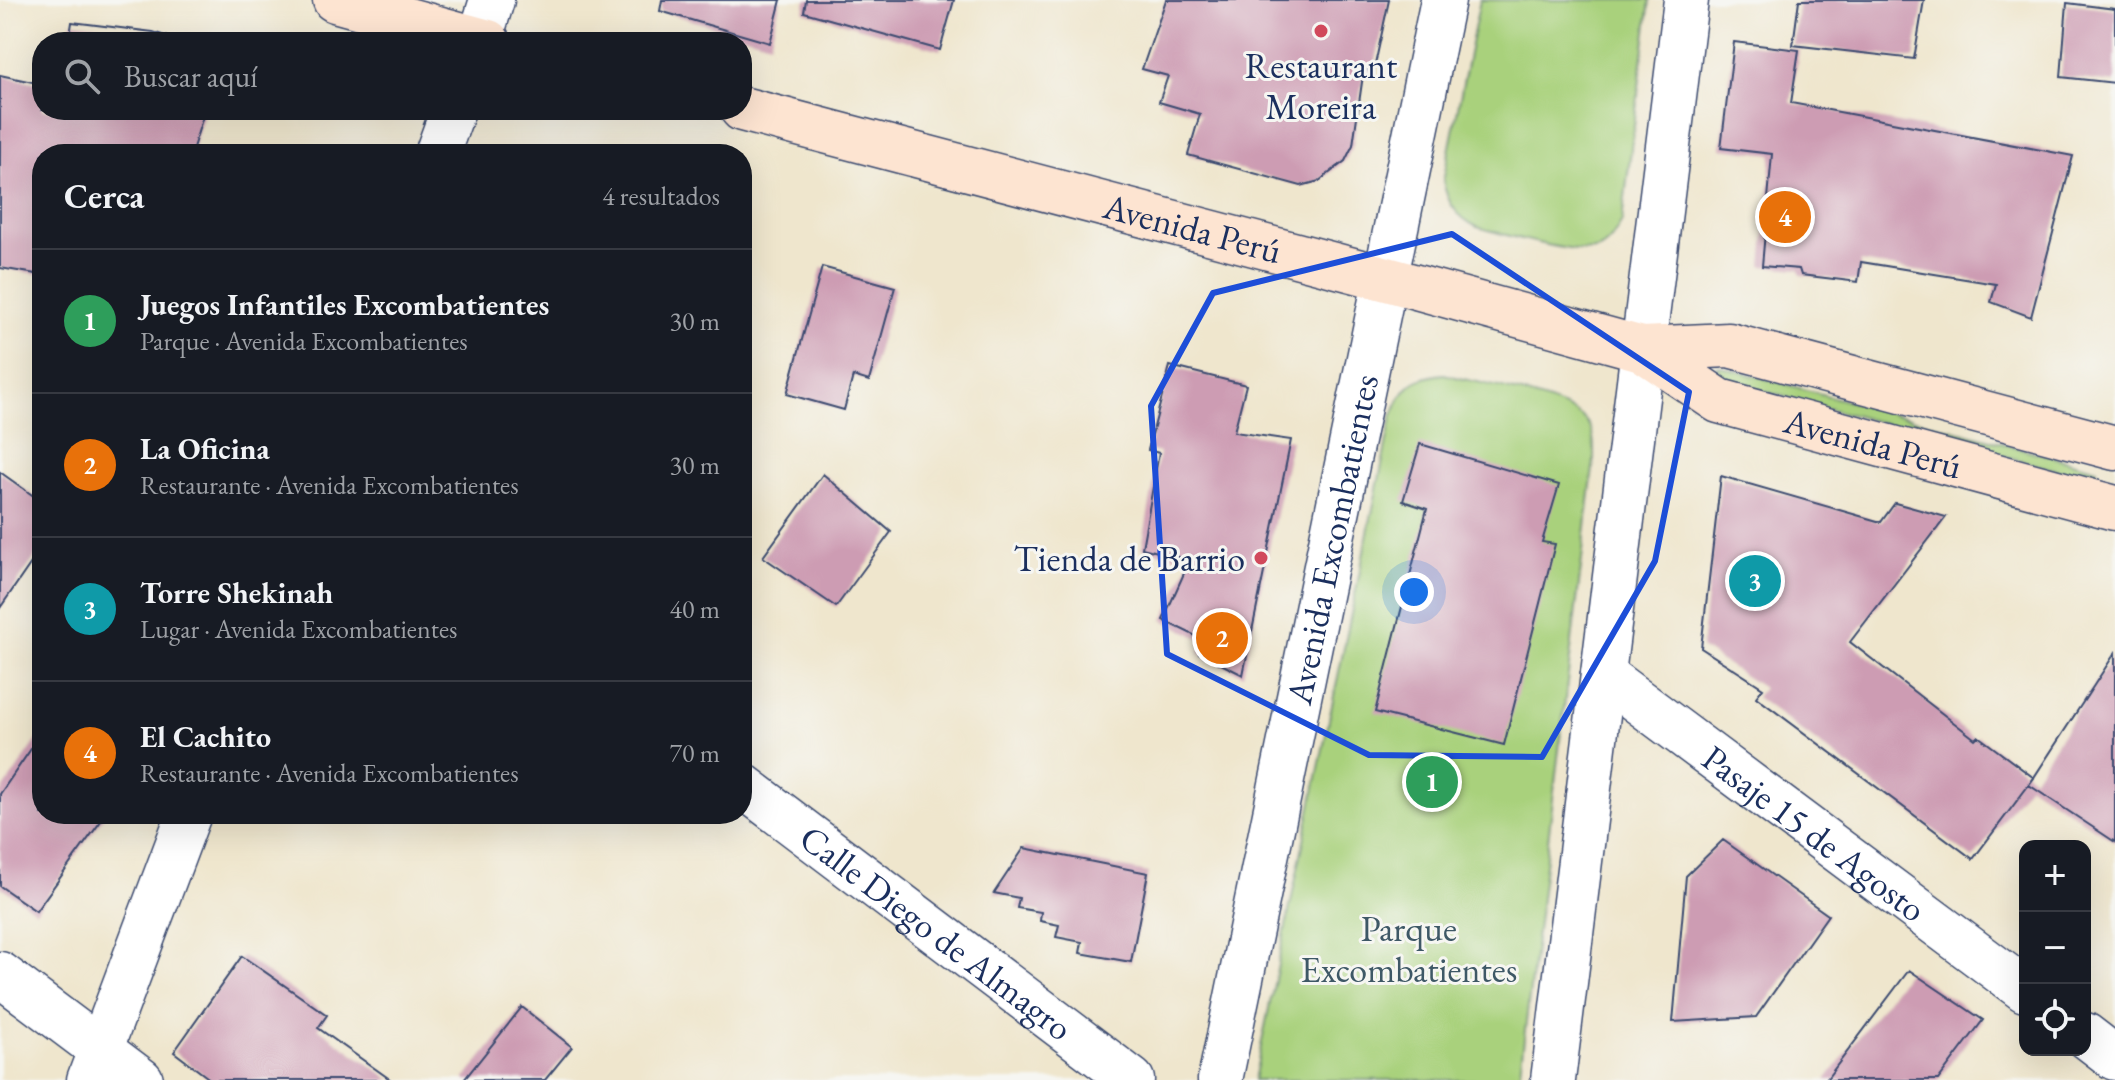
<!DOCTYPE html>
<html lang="es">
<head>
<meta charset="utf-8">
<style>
  body { margin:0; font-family:"EB Garamond",serif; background:#20242c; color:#f1f3f6 }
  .controls { position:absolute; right:24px; bottom:24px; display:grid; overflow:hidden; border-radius:16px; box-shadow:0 8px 32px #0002 }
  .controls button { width:72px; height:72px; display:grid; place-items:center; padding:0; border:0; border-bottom:2px solid #363941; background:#171b24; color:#f1f3f6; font:40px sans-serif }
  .you { position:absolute; left:1414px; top:592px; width:28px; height:28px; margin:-20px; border:6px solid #fff; border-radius:50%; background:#1a73e8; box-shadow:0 0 0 12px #1a73e833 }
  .badge { display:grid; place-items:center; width:52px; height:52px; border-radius:50%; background:#d1495b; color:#fff; font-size:26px; font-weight:700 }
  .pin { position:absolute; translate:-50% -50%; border:4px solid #fff; box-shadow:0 2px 8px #0006 }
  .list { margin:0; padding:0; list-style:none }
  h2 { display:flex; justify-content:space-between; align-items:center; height:104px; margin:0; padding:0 32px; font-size:34px }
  h2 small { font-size:26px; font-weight:400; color:#9ea1a6 }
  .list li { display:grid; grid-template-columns:52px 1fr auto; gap:24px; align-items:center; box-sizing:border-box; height:144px; padding:0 32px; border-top:2px solid #363941 }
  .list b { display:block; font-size:30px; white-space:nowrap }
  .list p { margin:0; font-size:26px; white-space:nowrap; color:#9ea1a6 }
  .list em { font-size:26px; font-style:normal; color:#9ea1a6 }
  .icon { flex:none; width:44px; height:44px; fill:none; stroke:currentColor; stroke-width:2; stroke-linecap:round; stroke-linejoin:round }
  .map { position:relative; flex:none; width:2115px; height:1080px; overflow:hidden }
  .search { position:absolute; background:#171b24; box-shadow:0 8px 32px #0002; left:32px; top:32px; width:720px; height:88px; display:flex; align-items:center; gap:20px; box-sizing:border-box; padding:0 28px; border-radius:32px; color:#9ea1a6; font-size:30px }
  .panel { position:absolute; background:#171b24; box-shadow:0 8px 32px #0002; left:32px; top:144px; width:720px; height:680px; border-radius:32px }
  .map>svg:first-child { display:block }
  .green { fill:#a9d17c; stroke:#62806d; stroke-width:2 }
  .building { fill:#cd9cb3 }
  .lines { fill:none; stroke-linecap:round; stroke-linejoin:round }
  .minor-casing { stroke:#3b4a6f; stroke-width:47 }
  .secondary-casing { stroke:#3b4a6f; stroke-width:47 }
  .minor { stroke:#fff; stroke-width:44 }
  .secondary { stroke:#fde4d1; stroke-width:44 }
  .marked { fill:none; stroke:#1d4ed8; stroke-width:6; stroke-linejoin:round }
  .poi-dot { fill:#d1495b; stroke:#f6f6f2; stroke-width:3 }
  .labels { text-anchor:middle; stroke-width:6; stroke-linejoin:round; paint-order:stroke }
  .poi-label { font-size:36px; fill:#1b2f5e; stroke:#f6f6f2 }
  .street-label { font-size:36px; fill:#1b2f5e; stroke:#f6f6f2 }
  .park-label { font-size:36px; fill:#3e5866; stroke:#f6f6f2 }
</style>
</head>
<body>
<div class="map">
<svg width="2115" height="1080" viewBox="0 0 2115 1080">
  <rect width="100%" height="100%" fill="#f6f6f2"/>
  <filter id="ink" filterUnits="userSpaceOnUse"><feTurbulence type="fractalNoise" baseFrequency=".0125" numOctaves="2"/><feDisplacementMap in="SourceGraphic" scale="16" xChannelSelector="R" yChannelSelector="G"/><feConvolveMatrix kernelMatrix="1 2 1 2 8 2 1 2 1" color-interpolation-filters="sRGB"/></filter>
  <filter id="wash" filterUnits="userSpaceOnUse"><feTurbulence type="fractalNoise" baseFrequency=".006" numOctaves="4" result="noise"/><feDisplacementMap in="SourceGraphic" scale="32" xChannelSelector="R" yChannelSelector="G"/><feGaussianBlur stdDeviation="1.8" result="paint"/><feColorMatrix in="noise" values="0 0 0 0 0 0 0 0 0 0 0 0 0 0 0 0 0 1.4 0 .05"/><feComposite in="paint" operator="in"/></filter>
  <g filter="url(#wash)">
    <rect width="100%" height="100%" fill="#efe6cd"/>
    <!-- green -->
    <path class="green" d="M 1480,0 L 1650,0 L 1622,221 C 1616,232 1611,243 1599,249 C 1578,257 1501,233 1477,227 C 1456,216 1448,204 1443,181 Z
      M 1718,366 L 2097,469 L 2094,480 L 1715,378 Z
      M 1444,374 C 1473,382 1567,399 1584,419 C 1595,431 1594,445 1594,460 L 1519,1080 L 1254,1080 L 1392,417 C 1404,387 1410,378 1444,374 Z"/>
    <g id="blocks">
      <!-- building -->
      <path class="building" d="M 662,0 L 781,0 L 770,43 L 660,11 Z
        M 806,0 L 954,0 L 940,50 L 804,12 Z
        M 1166,0 L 1389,0 L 1373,74 L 1364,68 L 1353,145 L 1345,161 L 1319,181 L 1301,186 L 1188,155 L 1200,114 L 1159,102 L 1168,76 L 1142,69 Z
        M 1799,0 L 1924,0 L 1914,59 L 1793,45 Z
        M 2067,3 L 2115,9 L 2115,83 L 2061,77 Z
        M 72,22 L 153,32 L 184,42 L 69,42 Z
        M 1734,42 L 1799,50 L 1791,103 L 2073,156 L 2031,317 L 1991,302 L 1996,284 L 1861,262 L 1858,282 L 1801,275 L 1799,269 L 1762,266 L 1772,154 L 1721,148 Z
        M 0,75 L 42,84 L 42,110 L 205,110 L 191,154 L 42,154 L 42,275 L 0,268 Z
        M 822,267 L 895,287 L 869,381 L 853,376 L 844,410 L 787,394 Z
        M 1170,366 L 1246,385 L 1234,432 L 1291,440 L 1243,675 L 1199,653 L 1204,640 L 1163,620 L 1190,560 L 1142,548 L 1159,453 L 1148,450 Z
        M 1420,444 L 1559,485 L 1542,542 L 1555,544 L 1504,745 L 1375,712 L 1427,509 L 1403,501 Z
        M 0,472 L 42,502 L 42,547 L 0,608 Z
        M 823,474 L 891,532 L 836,607 L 763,557 Z
        M 1721,476 L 1881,522 L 1895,503 L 1946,517 L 1850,642 L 1975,739 L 1978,736 L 2034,778 L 1973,859 L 1756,697 L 1763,688 L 1701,648 Z
        M 2115,653 L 2115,842 L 2029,785 Z
        M 42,733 L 42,814 L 106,814 L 36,911 L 0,886 L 0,794 Z
        M 1723,840 L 1828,915 L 1756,1017 L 1673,1022 L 1686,876 Z
        M 1024,848 L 1148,873 L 1131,962 L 1080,953 L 1082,942 L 1056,937 L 1059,925 L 1040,921 L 1041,912 L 1017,908 L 1019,898 L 994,893 Z
        M 242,956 L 327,1015 L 318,1028 L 391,1080 L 211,1080 L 174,1052 Z
        M 1909,970 L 1983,1020 L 1938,1080 L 1826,1080 Z
        M 522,1007 L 572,1047 L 545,1080 L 464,1080 Z"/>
    </g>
  </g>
  <g filter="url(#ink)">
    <use href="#blocks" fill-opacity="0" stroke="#3b4a6f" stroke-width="2"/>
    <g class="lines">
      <defs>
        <g id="minor">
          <path d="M 479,42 L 492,0"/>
          <path d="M 437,154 L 453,110"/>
          <path id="s1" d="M 1603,675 L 2025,990"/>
          <path id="s2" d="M 742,785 L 1132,1080"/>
          <path d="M 0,974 L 141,1080"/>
          <path d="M 2085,1035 L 2115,1058"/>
          <path d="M 89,1080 L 189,814"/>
          <path id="s3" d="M 1220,1080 L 1443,0"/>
          <path d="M 1553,1080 L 1686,0"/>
        </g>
        <g id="secondary">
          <path d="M 335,0 L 488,42"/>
          <path id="s4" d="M 742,109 L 1387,279 L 1642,349 L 1719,401 L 2115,508"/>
          <path d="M 1642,349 L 1729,345 L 2115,448"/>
        </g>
      </defs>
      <!-- minor casing -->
      <use href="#minor" class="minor-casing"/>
      <!-- secondary casing -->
      <use href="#secondary" class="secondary-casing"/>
      <!-- minor -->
      <use href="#minor" class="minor"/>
      <!-- secondary -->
      <use href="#secondary" class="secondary"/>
    </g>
  </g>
  <!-- marked area -->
  <path class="marked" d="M 1452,234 L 1689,392 L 1655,561 L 1542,757 L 1369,755 L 1167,654 L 1151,406 L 1213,293 Z"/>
  <!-- markers -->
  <g class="poi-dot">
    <circle cx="1321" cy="31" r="8"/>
    <circle cx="1261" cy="558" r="8"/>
  </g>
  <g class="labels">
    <!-- poi labels -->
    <g class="poi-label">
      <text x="1321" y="78">Restaurant<tspan x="1321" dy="41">Moreira</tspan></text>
      <text x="1245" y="571" text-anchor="end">Tienda de Barrio</text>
    </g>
    <!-- street labels -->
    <g class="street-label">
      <text dy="13" stroke="none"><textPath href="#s4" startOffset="466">Avenida Perú</textPath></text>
      <text dy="13" stroke="none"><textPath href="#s4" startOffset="1184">Avenida Perú</textPath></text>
      <text dy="13" stroke="none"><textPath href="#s3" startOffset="552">Avenida Excombatientes</textPath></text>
      <text dy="13" stroke="none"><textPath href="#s1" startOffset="264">Pasaje 15 de Agosto</textPath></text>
      <text dy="13" stroke="none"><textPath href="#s2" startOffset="244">Calle Diego de Almagro</textPath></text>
    </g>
    <!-- park labels -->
    <g class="park-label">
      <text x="1409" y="941">Parque<tspan x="1409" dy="41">Excombatientes</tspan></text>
    </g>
  </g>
</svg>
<div class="controls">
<button>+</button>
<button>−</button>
<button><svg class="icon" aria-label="locate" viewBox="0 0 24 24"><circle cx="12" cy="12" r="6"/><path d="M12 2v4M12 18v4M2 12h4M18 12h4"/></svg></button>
</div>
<div class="you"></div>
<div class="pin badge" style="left:1432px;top:782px;background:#2e9e5b">1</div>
<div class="pin badge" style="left:1222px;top:638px;background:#e8710a">2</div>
<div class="pin badge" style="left:1755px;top:581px;background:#0f9aa8">3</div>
<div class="pin badge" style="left:1785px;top:217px;background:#e8710a">4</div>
<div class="search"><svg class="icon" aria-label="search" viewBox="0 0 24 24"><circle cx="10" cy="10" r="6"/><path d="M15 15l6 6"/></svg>Buscar aquí</div>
<section class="panel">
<h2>Cerca<small>4 resultados</small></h2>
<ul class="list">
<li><span class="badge" style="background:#2e9e5b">1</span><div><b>Juegos Infantiles Excombatientes</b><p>Parque · Avenida Excombatientes</p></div><em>30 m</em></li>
<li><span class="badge" style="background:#e8710a">2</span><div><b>La Oficina</b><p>Restaurante · Avenida Excombatientes</p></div><em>30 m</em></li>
<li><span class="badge" style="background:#0f9aa8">3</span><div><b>Torre Shekinah</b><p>Lugar · Avenida Excombatientes</p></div><em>40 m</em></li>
<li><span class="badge" style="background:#e8710a">4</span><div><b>El Cachito</b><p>Restaurante · Avenida Excombatientes</p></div><em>70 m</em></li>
</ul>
</section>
</div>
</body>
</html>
